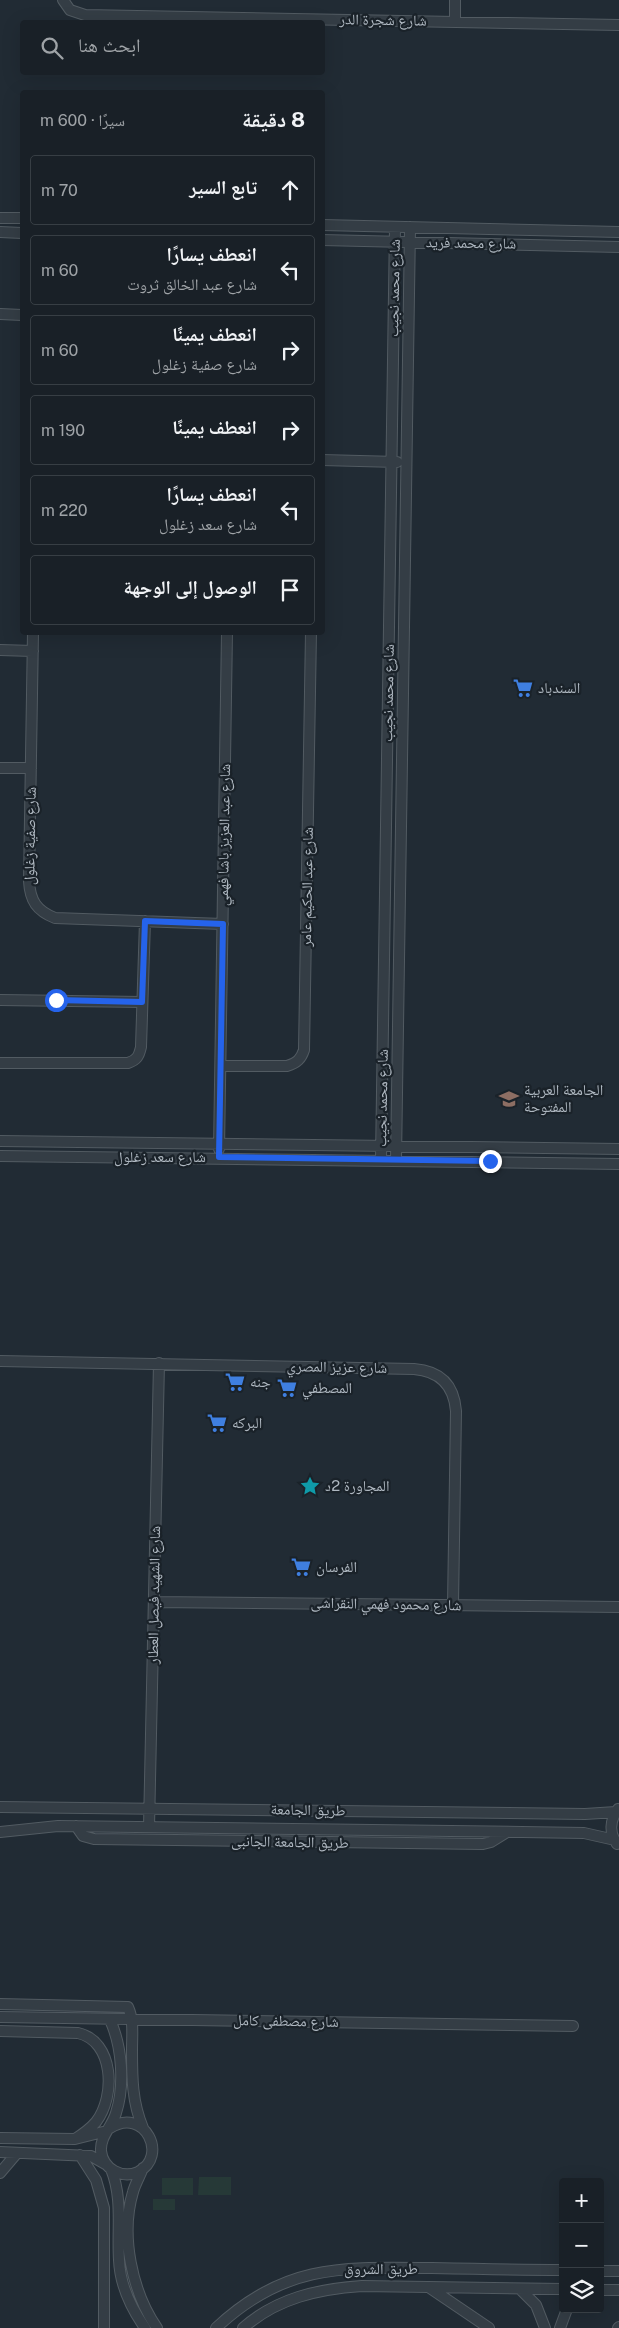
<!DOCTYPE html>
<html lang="ar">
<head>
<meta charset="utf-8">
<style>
  body { margin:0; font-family:"Public Sans","Noto Naskh Arabic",sans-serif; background:#22282f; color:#f1f3f6; direction:rtl }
  .controls { position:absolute; right:15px; bottom:15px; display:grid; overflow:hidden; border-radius:5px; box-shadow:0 5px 20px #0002 }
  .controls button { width:45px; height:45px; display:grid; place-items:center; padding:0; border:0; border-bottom:1px solid #373e44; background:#192027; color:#f1f3f6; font:25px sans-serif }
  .stop { position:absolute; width:15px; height:15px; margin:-11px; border:4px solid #2563eb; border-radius:50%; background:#fff }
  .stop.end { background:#2563eb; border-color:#fff; box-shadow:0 1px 5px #0008 }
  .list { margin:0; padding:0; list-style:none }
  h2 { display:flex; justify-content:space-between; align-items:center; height:65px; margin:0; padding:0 20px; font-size:21px }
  h2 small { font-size:16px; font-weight:400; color:#9fa3a7 }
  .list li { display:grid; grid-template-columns:32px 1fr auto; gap:15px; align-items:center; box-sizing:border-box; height:70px; margin:0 10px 10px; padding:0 10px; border:1px solid #373e44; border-radius:5px }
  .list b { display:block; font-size:19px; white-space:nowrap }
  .list p { margin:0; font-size:16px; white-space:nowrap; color:#9fa3a7 }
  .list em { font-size:16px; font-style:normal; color:#9fa3a7 }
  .icon { flex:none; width:28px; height:28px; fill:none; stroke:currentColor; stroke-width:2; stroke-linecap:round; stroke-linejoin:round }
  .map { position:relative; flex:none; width:619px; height:2328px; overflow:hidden; direction:ltr }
  .search { position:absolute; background:#192027; box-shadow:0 5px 20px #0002; left:20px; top:20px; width:305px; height:55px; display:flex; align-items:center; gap:12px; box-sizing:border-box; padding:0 18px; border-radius:5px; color:#9fa3a7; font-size:19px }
  .panel { position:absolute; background:#192027; box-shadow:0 5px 20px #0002; left:20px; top:90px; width:305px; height:545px; border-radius:5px; direction:rtl }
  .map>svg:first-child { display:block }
  .green { fill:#263937 }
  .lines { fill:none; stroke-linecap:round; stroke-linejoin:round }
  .minor-casing { stroke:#525b62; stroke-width:12 }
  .minor { stroke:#343d45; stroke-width:10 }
  .route { stroke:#2563eb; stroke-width:6 }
  .labels { text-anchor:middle; stroke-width:4.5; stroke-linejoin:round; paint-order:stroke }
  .street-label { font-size:15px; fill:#afb8c1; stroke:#1a2229 }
  .poi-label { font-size:15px; fill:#afb8c1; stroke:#1a2229; text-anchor:start }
</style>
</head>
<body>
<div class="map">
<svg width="619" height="2328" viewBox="0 0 619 2328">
  <rect width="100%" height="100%" fill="#212b34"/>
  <!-- green -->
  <path class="green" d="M 199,2177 L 231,2177 L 231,2195 L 198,2195 Z
    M 162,2178 L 193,2178 L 193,2195 L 162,2195 Z
    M 153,2199 L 175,2199 L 175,2210 L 153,2210 Z"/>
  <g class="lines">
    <defs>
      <path id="minor" d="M 63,0 L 70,10 L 85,15 L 619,25
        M 455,21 L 455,0
        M 0,218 L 22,218
        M 322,225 L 619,232
        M 0,232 L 22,233
        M 322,240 L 619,247
        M 0,314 L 22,315
        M 322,460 L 397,462
        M 33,632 L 29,881 C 30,901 37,911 55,918 L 223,924
        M 0,650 L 33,651
        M 0,768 L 31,768
        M 0,1000 L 142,1002
        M 0,1063 L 128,1063 C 137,1060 139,1056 141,1047 L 145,921
        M 221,1066 L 287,1066 C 297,1063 301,1059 304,1050 L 311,632
        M 0,1141 L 619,1149
        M 219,1149 L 227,632
        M 0,1156 L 619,1164
        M 381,1159 L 395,227
        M 396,1160 L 410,227
        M 0,1361 L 414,1369 C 440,1371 454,1385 456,1411 L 453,1605
        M 154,1602 L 619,1607
        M 0,1807 L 585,1814 L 616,1812
        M 76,1826 L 83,1836 L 94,1839 L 483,1844 L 491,1842 L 507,1832
        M 149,1827 L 159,1363
        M 0,1832 L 58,1826 L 522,1832 L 584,1833 L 615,1840
        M 617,1844 C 609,1833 610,1820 618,1809
        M 0,2004 L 128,2007 C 134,2020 132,2035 132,2050 C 132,2077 132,2102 143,2128
        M 0,2017 L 573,2026
        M 110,2020 C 122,2046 125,2085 116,2113 C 112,2127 100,2136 101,2151 C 103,2169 122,2179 138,2172 C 169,2157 145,2106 110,2128
        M 0,2031 L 78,2033 C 114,2041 116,2096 96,2122 C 90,2129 83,2134 75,2139
        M 0,2138 L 75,2139 L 107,2131
        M 0,2152 L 91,2156 L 107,2165
        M 80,2155 L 96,2180 L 104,2208 L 104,2328
        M 143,2168 C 140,2176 135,2184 133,2192 C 120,2235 132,2292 157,2328
        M 111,2169 C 123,2199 117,2228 119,2260 C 120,2285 131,2308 145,2328
        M 0,2173 L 17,2153
        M 600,2271 L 619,2271
        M 430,2288 L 489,2328
        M 520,2289 L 536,2305 L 545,2328
        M 600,2290 L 619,2290
        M 216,2328 C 284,2264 342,2267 429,2268 C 474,2269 518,2270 563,2270
        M 243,2328 C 277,2298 318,2289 362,2286 L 563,2289
        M 560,2328 L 567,2309
        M 618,2328 L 619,2327"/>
    </defs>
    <!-- minor casing -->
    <use href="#minor" class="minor-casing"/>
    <!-- minor -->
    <use href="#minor" class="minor"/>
  </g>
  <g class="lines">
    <!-- route -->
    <path class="route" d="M 56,1000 L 142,1002 L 145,921 L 223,924 L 219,1157 L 490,1161"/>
  </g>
  <!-- icons -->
  <defs>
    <symbol id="supermarket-bare" viewBox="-9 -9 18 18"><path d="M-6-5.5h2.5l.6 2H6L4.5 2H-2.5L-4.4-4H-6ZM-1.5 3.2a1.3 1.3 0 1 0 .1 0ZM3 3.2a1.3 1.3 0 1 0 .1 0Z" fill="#3f7fe0" stroke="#1a2229" stroke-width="2.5" paint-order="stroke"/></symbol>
    <symbol id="university-bare" viewBox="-9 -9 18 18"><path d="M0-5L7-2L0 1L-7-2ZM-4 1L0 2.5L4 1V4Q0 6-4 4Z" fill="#8d6e63" stroke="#1a2229" stroke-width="2.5" paint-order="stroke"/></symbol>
    <symbol id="sight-bare" viewBox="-9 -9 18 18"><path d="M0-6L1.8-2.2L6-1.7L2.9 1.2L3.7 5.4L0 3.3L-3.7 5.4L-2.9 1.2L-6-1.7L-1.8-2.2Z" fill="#0f9aa8" stroke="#1a2229" stroke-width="2.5" paint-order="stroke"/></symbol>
  </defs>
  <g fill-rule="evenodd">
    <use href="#supermarket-bare" x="509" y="674" width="28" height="28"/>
    <use href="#university-bare" x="495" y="1085" width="28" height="28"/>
    <use href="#supermarket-bare" x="221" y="1368" width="28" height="28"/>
    <use href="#supermarket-bare" x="273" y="1374" width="28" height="28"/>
    <use href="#supermarket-bare" x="203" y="1409" width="28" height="28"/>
    <use href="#sight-bare" x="296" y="1472" width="28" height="28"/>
    <use href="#supermarket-bare" x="287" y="1553" width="28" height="28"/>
  </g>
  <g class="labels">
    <!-- street labels -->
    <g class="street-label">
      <text transform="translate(383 20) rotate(1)" y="5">شارع شجرة الدر</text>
      <text transform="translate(471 243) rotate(1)" y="5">شارع محمد فريد</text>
      <text transform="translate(394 288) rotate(-89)" y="5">شارع محمد نجيب</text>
      <text transform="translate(388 693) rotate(-89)" y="5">شارع محمد نجيب</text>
      <text transform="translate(224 835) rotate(-89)" y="5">شارع عبد العزيز باشا فهمي</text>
      <text transform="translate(30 836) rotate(-89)" y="5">شارع صفية زغلول</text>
      <text transform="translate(307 887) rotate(-89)" y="5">شارع عبد الحكيم عامر</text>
      <text transform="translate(382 1098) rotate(-89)" y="5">شارع محمد نجيب</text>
      <text x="160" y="1162">شارع سعد زغلول</text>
      <text transform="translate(337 1367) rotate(1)" y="5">شارع عزيز المصري</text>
      <text transform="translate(154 1595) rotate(-89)" y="5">شارع الشهيد فيصل العطار</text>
      <text transform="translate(386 1604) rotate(1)" y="5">شارع محمود فهمي النقراشى</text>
      <text transform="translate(308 1810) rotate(1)" y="5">طريق الجامعة</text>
      <text transform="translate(290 1842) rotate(1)" y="5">طريق الجامعة الجانبى</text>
      <text transform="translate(286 2021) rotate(1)" y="5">شارع مصطفى كامل</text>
      <text x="381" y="2274">طريق الشروق</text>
    </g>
    <!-- poi labels -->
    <g class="poi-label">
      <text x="538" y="693">السندباد</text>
      <text x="524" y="1095">الجامعة العربية<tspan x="524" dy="17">المفتوحة</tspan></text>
      <text x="250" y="1387">جنه</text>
      <text x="302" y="1393">المصطفي</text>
      <text x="232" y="1428">البركه</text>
      <text x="325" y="1491">المجاورة 2د</text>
      <text x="316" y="1572">الفرسان</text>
    </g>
  </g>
</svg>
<div class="controls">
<button>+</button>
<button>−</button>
<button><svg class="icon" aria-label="layers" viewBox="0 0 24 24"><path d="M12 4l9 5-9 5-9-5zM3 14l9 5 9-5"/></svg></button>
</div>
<div class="stop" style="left:56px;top:1000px"></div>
<div class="stop end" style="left:490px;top:1161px"></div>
<div class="search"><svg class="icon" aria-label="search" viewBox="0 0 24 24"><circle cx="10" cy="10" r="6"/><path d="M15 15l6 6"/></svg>ابحث هنا</div>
<section class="panel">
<h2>8 دقيقة<small>سيرًا · 600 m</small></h2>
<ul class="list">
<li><svg class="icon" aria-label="ahead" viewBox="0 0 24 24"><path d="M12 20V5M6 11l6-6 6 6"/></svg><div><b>تابع السير</b></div><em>70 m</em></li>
<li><svg class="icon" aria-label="left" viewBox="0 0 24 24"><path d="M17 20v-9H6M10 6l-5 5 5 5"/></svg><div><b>انعطف يسارًا</b><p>شارع عبد الخالق ثروت</p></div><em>60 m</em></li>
<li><svg class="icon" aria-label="right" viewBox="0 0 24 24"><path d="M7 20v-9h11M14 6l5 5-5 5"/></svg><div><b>انعطف يمينًا</b><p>شارع صفية زغلول</p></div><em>60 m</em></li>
<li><svg class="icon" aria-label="right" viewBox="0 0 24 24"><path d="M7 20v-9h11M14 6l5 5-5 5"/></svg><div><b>انعطف يمينًا</b></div><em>190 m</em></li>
<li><svg class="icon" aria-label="left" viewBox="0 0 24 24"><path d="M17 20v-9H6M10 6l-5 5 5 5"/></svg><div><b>انعطف يسارًا</b><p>شارع سعد زغلول</p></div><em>220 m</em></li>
<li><svg class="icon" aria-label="arrive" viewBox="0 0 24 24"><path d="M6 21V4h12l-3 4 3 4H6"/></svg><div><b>الوصول إلى الوجهة</b></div></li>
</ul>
</section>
</div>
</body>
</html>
